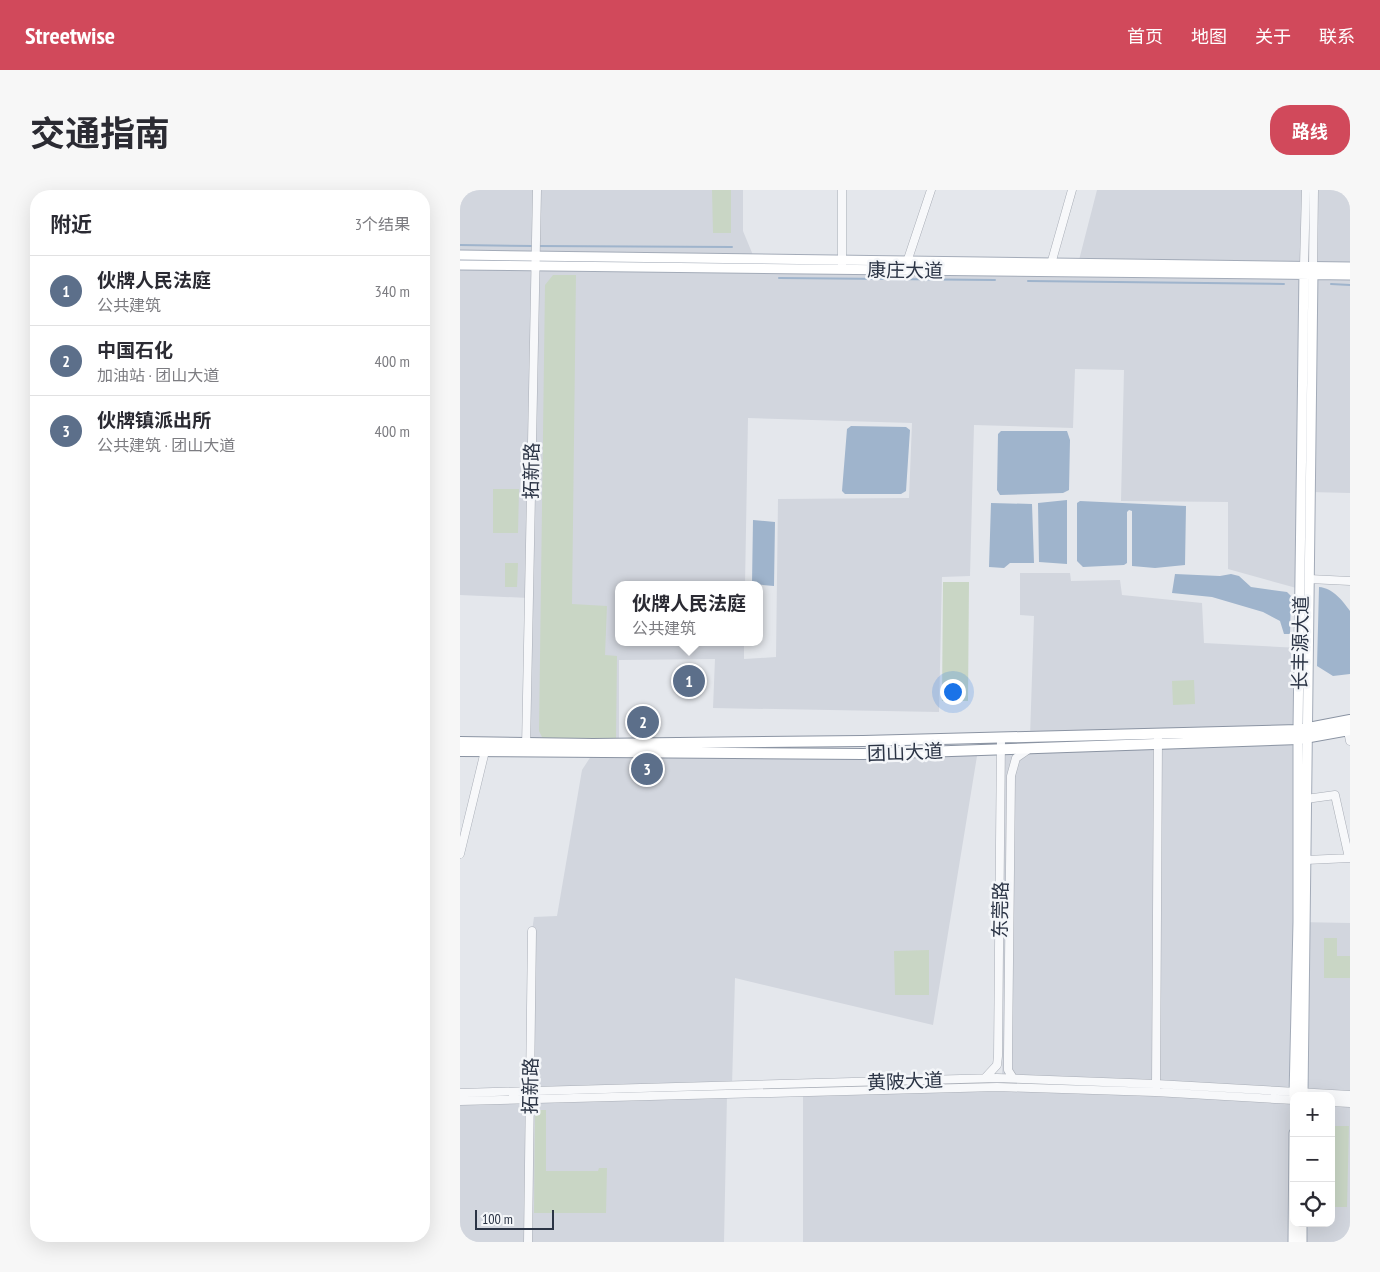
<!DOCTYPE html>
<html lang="zh">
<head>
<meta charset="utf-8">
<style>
  body { margin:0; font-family:"PT Sans Narrow","Noto Sans SC",sans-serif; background:#f7f7f7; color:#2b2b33 }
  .controls { position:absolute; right:15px; bottom:15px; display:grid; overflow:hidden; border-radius:10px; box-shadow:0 5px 20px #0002 }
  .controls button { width:45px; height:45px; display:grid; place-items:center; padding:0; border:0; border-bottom:1px solid #e1e1e2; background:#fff; color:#2b2b33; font:25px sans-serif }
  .scale { position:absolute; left:15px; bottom:12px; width:79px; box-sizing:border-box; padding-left:5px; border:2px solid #2b3445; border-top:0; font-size:14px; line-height:18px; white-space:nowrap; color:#2b3445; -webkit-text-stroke:4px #f4f6f9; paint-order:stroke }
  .you { position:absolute; left:492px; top:501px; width:18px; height:18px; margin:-12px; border:4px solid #fff; border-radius:50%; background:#1a73e8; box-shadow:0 0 0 8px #1a73e833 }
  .badge { display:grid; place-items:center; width:32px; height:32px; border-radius:50%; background:#d1495b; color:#fff; font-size:16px; font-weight:700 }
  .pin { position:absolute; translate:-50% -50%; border:2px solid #fff; box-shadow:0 1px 5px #0006 }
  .popup { position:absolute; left:155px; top:391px; width:148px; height:65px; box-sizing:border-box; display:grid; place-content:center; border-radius:10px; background:#fff; filter:drop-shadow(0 1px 4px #0005); font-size:16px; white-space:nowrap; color:#7c7c81 }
  .popup b { font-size:19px; color:#2b2b33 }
  .popup::after { content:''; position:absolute; left:50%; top:100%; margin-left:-10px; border:10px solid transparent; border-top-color:#fff }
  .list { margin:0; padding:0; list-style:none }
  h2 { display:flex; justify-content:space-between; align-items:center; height:65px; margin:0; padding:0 20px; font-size:21px }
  h2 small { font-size:16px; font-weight:400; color:#7c7c81 }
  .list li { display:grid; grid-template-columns:32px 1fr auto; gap:15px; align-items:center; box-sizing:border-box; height:70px; padding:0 20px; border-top:1px solid #e1e1e2 }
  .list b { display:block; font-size:19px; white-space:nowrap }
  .list p { margin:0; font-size:16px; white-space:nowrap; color:#7c7c81 }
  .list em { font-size:16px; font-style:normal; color:#7c7c81 }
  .icon { flex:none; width:28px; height:28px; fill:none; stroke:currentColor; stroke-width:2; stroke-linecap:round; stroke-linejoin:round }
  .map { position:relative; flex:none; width:890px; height:1052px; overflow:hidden; border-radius:20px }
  header { display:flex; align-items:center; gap:30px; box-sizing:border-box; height:70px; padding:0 25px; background:#d1495b; color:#fff }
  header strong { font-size:24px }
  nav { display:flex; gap:28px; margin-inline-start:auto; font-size:18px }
  .intro { display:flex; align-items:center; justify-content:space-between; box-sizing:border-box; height:120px; padding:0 30px }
  h1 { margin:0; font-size:35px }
  .button { padding:12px 22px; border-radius:20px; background:#d1495b; color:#fff; font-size:18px; font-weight:700 }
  main { display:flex; gap:30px; padding:0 30px }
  aside { flex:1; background:#fff; border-radius:20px; box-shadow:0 5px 20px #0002 }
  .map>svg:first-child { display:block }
  .built { fill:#d2d6de; fill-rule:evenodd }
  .green { fill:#c9d6c5 }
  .water { fill:#9fb4cc }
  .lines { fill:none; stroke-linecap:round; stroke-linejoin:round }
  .stream { stroke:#9fb4cc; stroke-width:2 }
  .minor-casing { stroke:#a9aeb7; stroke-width:9 }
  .major-casing { stroke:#a3abb8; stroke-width:11 }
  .highway-casing { stroke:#8b94a3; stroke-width:12 }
  .minor { stroke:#f7f8fa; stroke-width:8 }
  .major { stroke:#fff; stroke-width:9 }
  .highway { stroke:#fff; stroke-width:10 }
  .labels { text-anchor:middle; stroke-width:5; stroke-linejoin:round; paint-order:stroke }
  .street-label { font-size:19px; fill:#2b3445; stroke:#f4f6f9 }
</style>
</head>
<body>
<header>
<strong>Streetwise</strong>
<nav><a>首页</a><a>地图</a><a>关于</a><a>联系</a></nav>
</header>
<div class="intro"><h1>交通指南</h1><a class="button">路线</a></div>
<main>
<aside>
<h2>附近<small>3个结果</small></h2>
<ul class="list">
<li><span class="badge" style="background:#5c6f8a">1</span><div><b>伙牌人民法庭</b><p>公共建筑</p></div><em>340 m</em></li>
<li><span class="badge" style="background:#5c6f8a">2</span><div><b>中国石化</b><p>加油站 · 团山大道</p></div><em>400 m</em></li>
<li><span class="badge" style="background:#5c6f8a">3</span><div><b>伙牌镇派出所</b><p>公共建筑 · 团山大道</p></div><em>400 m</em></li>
</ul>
</aside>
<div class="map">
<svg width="890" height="1052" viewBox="0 0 890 1052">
  <rect width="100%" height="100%" fill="#e4e7ec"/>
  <!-- built -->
  <path class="built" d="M 0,0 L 283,0 L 283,41 L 295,70 L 0,65 Z
    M 637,0 L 846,0 L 844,76 L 618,74 Z
    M 854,0 L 890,0 L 890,77 L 853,76 Z
    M 0,75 L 844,85 L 840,399 L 768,379 L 768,312 L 661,311 L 664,180 L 615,179 L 613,238 L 514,235 L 510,386 L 482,387 L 479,522 L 253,518 L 255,469 L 159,470 L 159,553 L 66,552 L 69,408 L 0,405 ZM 288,228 L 452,233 L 449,308 L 318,309 L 316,467 L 284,469 L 284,452 L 159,452 L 159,395 L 285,395 Z
    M 852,85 L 890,85 L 890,303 L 850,302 Z
    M 560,383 L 610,383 L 611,391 L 660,390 L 662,405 L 742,413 L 744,453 L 840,458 L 838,540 L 570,547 L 574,426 L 560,425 Z
    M 839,549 L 838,732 L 890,733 L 890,1052 L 343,1052 L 343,903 L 454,899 L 454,893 L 542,893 L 545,559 ZM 834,906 L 871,906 L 871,1033 L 834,1033 Z
    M 518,560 L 473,835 L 275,788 L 272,896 L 70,902 L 72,741 L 74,727 L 97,726 L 122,580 L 133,563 Z
    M 267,905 L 264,1052 L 0,1052 L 0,911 Z"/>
  <!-- green -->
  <path class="green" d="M 252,0 L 271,0 L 271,43 L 253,43 Z
    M 93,85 L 116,85 L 112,414 L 147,416 L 145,465 L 157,466 L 156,549 L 83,549 L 79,541 L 85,95 Z
    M 33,299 L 59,299 L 58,343 L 33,343 Z
    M 45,373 L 58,373 L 57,397 L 45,397 Z
    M 483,392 L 509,392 L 508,511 L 482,511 Z
    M 734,490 L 735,514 L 713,515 L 712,491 Z
    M 864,748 L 877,748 L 877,766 L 890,766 L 890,788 L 864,788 Z
    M 469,760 L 469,805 L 435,805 L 434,761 Z
    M 75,920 L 86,920 L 86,981 L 138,981 L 139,978 L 147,978 L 146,1023 L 74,1023 Z
    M 871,936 L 889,936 L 887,1017 L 871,1017 Z"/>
  <!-- water -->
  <path class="water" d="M 391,236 L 446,237 L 450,240 L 446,301 L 441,304 L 385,304 L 382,301 L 387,239 Z
    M 541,241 L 607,241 L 610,250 L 609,300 L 603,303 L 540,305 L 537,300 L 538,244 Z
    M 607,310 L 607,374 L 579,372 L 578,313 Z
    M 620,311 L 726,316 L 725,375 L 695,378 L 672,376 L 672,321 L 669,320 L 667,322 L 667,373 L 664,375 L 623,377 L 617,371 L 617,313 Z
    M 531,313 L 572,314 L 574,373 L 550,373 L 544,378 L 529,377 Z
    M 293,330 L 315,332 L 314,396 L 292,394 Z
    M 715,384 L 760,386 L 771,384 L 779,386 L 791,397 L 827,402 L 831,406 L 830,444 L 824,444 L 820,431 L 803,422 L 752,407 L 712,403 Z
    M 859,397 C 873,398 883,411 890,421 L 890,484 L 873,486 L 857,476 Z"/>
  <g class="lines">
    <!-- stream -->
    <path class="stream" d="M 0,55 L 73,56
      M 77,56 L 272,57
      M 319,88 L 535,90
      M 568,91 L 824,94
      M 871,94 L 890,95"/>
    <defs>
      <path id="minor" d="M 447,72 L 471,0
        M 591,74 L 612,0
        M 382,75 L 382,0
        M 844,76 L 846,0
        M 853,76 L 854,0
        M 849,389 L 890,391
        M 888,541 L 890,551
        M 66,557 L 77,0
        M 846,609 L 875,605 L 889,668
        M 0,664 L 25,561
        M 846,670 L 890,668
        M 525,888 L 537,875 L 538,866 L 541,548
        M 553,888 L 548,880 L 548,864 L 551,586 L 556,568 L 569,559
        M 696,898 L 698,549
        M 0,903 L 537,888 L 696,894 L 890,905
        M 0,911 L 537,897 L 695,902 L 834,910
        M 871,912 L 890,913
        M 68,1052 L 72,741"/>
      <path id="major" d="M 0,65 L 890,77
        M 0,75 L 890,85
        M 834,906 L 838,732 L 838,540 L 844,79
        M 843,906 L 853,81
        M 833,1052 L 834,943
        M 842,1052 L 842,1033"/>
      <path id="highway" d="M 0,552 L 133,554 L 403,551 L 838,540 L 890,530
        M 0,561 L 403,564 L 839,549 L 890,540"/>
    </defs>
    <!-- minor casing -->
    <use href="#minor" class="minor-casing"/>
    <!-- major casing -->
    <use href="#major" class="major-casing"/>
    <!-- highway casing -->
    <use href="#highway" class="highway-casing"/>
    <!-- minor -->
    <use href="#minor" class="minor"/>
    <!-- major -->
    <use href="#major" class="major"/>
    <!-- highway -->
    <use href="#highway" class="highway"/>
  </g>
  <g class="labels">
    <!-- street labels -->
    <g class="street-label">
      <text transform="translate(445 80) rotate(1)" y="7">康庄大道</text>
      <text transform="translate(71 281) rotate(-89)" y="7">拓新路</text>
      <text transform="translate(840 453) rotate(-89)" y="7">长丰源大道</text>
      <text transform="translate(445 562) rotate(-2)" y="7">团山大道</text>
      <text transform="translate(540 720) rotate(-89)" y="7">东莞路</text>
      <text transform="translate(445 891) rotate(-2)" y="7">黄陂大道</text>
      <text transform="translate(70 896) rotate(-89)" y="7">拓新路</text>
    </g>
  </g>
</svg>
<div class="controls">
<button>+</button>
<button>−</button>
<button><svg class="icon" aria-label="locate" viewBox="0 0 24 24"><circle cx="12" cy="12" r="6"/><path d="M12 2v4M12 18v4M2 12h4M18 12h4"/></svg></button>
</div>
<div class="scale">100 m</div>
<div class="you"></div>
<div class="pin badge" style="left:229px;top:491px;background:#5c6f8a">1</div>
<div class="popup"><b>伙牌人民法庭</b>公共建筑</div>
<div class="pin badge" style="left:183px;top:532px;background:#5c6f8a">2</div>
<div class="pin badge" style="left:187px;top:579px;background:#5c6f8a">3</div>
</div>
</main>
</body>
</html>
